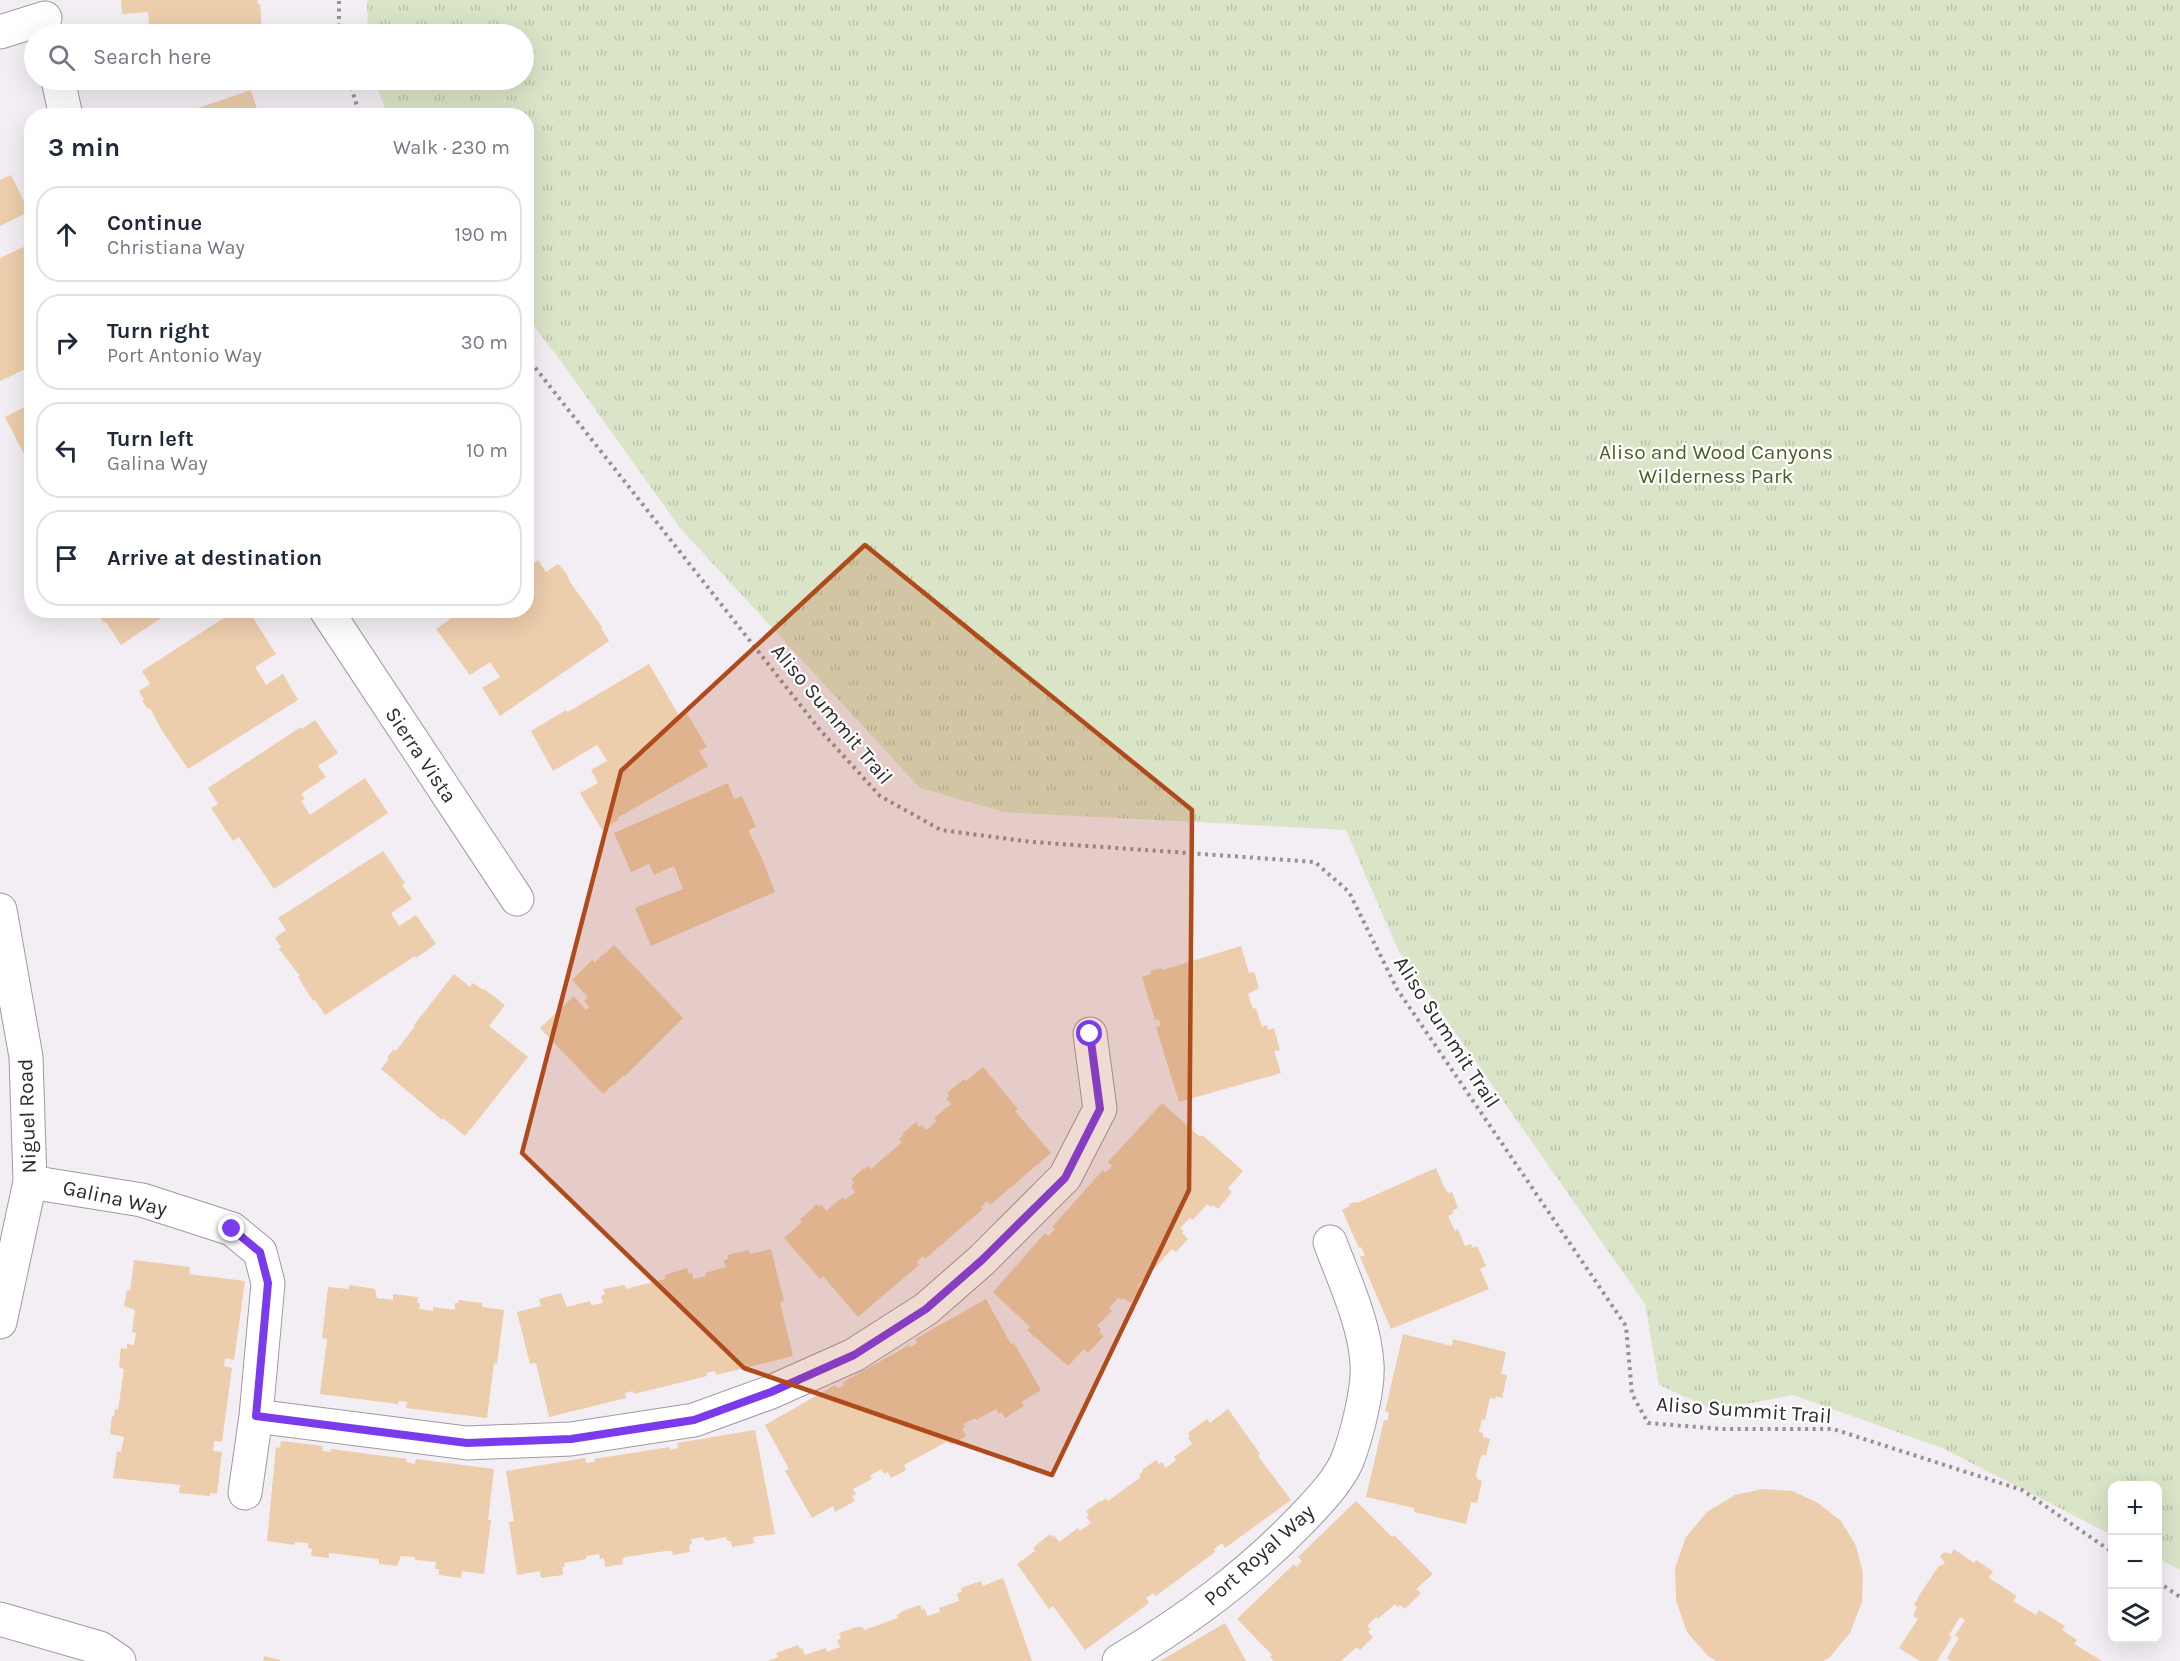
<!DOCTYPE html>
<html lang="en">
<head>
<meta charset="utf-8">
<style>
  body { margin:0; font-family:Karla,sans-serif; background:#f2f2f3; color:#1f2937 }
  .controls { position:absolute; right:18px; bottom:18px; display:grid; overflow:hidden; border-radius:12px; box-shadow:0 6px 24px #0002 }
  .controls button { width:54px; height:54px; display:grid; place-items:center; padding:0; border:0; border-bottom:2px solid #e0e1e3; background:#fff; color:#1f2937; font:30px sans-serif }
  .stop { position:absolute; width:18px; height:18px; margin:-14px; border:4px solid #7c3aed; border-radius:50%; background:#fff }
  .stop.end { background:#7c3aed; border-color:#fff; box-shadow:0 2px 6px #0008 }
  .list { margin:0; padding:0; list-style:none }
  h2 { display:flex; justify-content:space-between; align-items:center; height:78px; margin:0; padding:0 24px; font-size:26px }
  h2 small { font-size:20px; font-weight:400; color:#747a83 }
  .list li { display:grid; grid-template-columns:39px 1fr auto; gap:18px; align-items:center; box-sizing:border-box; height:96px; margin:0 12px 12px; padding:0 12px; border:2px solid #e0e1e3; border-radius:24px }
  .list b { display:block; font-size:22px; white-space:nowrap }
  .list p { margin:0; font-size:20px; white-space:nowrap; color:#747a83 }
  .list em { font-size:20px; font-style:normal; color:#747a83 }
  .icon { flex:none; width:33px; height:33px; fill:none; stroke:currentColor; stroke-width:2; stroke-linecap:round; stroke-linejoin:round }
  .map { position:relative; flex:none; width:2180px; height:1661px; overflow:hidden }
  .search { position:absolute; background:#fff; box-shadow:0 6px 24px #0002; left:24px; top:24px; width:510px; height:66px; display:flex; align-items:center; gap:15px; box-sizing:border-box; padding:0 21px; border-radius:33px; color:#747a83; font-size:22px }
  .panel { position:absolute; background:#fff; box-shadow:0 6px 24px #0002; left:24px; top:108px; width:510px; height:510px; border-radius:24px }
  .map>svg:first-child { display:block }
  .grass { fill:url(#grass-tufts) }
  .building { fill:#eccdac }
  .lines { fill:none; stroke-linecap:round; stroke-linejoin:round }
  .minor-casing { stroke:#9f9aa1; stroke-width:35 }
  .path { stroke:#959196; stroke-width:4; stroke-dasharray:3 4.5; stroke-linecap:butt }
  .minor { stroke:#fff; stroke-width:33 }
  .route { stroke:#7c3aed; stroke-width:8 }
  .marked { fill:#af4a1b; fill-opacity:0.2; stroke:#af4a1b; stroke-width:4.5; stroke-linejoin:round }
  .labels { text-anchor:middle; stroke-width:4.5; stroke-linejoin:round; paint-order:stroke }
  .park-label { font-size:21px; fill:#4e5e22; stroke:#fff }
  .street-label { font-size:21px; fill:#2d2b2d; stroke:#fff }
</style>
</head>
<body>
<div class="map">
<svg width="2180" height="1661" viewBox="0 0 2180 1661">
  <defs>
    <pattern id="grass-tufts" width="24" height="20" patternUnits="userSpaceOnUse" patternTransform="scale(1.5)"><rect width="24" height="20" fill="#dae4c7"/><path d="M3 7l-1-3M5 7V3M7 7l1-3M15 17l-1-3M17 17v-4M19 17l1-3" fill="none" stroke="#bbc4ab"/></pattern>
  </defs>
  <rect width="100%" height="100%" fill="#f3edf4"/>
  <!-- grass -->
  <path class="grass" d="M 367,0 L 2180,0 L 2180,1570 L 2158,1558 L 2158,1486 L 2112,1486 L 2112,1535 L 1942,1448 L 1793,1395 L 1714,1410 L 1659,1385 L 1645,1304 L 1398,950 L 1346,830 L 1004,812 L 920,788 L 680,528 L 560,360 L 527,317 L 526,116 L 388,115 L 374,80 L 524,80 L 524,34 L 368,34 Z"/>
  <!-- building -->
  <path class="building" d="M 121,0 L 257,0 L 258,4 L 260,4 L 262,34 L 129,34 L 128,28 L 149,26 L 148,12 L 122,14 Z
    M 251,90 L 259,116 L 178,116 L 178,115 Z
    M 11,175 L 29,212 L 0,226 L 0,180 Z
    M 32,243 L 32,366 L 0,381 L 0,258 Z
    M 32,403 L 32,470 L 5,417 Z
    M 538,560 L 546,572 L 558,564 L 566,573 L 570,582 L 602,627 L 601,628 L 609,641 L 500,716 L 482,688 L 500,677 L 490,662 L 470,675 L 436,629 L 463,610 L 526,610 L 526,568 Z
    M 95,610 L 173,610 L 121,645 L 106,622 L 104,623 Z
    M 236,610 L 248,610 L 276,654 L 255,667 L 266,685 L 283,674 L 298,700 L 188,769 L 161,729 L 150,708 L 148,709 L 142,701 L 144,700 L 139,691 L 150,684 L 142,671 Z
    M 649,664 L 678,714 L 680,716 L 686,712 L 707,747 L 699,751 L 708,766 L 617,818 L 618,820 L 602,830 L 580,793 L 598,783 L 591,770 L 607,761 L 597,745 L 553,771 L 531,731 L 566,710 L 568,712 Z
    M 315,720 L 338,753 L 318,766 L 326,777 L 301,794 L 305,799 L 301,801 L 310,815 L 365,778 L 388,813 L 274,889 L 239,837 L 233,841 L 211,808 L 218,804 L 208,788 L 301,727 L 302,729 Z
    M 728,783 L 734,799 L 742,796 L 756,827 L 748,830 L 761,856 L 775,892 L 651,946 L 635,908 L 683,889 L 674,866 L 654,875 L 649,864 L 631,872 L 614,833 Z
    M 383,851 L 405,883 L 402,885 L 412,899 L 391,913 L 399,926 L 416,915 L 436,944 L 416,958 L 415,956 L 325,1015 L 315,1000 L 313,1001 L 298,977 L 300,976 L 279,949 L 281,947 L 275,938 L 286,930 L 278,918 Z
    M 614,945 L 683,1018 L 624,1077 L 624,1075 L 603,1094 L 540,1028 L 574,996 L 586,1010 L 589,1007 L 584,1001 L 588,997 L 572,980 L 592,960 L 595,962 Z
    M 1241,946 L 1249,973 L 1254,972 L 1259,988 L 1248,994 L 1253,1009 L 1256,1008 L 1262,1027 L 1267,1025 L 1268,1030 L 1274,1028 L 1280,1050 L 1274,1051 L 1281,1073 L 1179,1102 L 1156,1027 L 1161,1025 L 1158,1019 L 1155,1020 L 1142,977 L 1151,974 L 1150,971 L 1162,968 L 1163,970 Z
    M 454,974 L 470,987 L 473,983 L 483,990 L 484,989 L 505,1005 L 489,1026 L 528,1057 L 465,1136 L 443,1118 L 442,1120 L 381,1069 L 389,1059 L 387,1057 L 394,1049 L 396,1051 L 415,1026 L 414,1025 Z
    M 983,1067 L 1018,1109 L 1015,1111 L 1051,1153 L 990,1205 L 987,1201 L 981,1207 L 983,1209 L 925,1259 L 923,1256 L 916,1262 L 919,1265 L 858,1317 L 823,1276 L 820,1279 L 784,1238 L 802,1222 L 800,1220 L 817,1204 L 819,1207 L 822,1205 L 826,1211 L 843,1197 L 845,1200 L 855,1192 L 851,1187 L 854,1183 L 851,1179 L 864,1168 L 865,1169 L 869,1166 L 871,1169 L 902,1142 L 899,1139 L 904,1135 L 902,1134 L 916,1122 L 919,1127 L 922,1125 L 926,1130 L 937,1121 L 934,1118 L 951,1104 L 946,1098 L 949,1096 L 947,1093 L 964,1079 L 966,1081 Z
    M 1162,1103 L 1200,1137 L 1202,1135 L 1243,1171 L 1228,1188 L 1232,1192 L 1218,1209 L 1213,1205 L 1211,1207 L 1207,1204 L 1193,1220 L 1190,1218 L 1180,1228 L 1184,1231 L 1182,1233 L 1188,1239 L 1176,1252 L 1172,1249 L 1138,1286 L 1142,1290 L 1130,1303 L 1124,1298 L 1122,1300 L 1118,1298 L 1109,1308 L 1112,1311 L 1097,1326 L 1101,1329 L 1099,1332 L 1104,1336 L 1088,1353 L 1084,1349 L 1068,1366 L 1027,1330 L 1030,1327 L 993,1292 L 1045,1233 L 1049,1236 L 1055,1229 L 1052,1227 L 1103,1170 L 1106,1172 L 1112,1166 L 1108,1162 Z
    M 1436,1168 L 1444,1187 L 1448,1193 L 1452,1192 L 1458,1208 L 1452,1211 L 1454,1213 L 1448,1216 L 1455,1231 L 1458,1229 L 1465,1246 L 1471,1244 L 1473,1248 L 1477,1246 L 1486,1266 L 1480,1269 L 1489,1289 L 1391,1329 L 1360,1257 L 1365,1255 L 1361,1247 L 1359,1248 L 1342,1210 L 1350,1206 L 1349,1204 L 1356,1202 L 1357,1203 Z
    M 771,1249 L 784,1301 L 780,1302 L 793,1356 L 716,1375 L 715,1371 L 706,1373 L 707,1376 L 634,1394 L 633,1391 L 625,1393 L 626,1398 L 549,1417 L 536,1363 L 530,1364 L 517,1312 L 541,1306 L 539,1299 L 561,1293 L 567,1307 L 590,1301 L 591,1305 L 603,1303 L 601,1296 L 605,1294 L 603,1289 L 625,1285 L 626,1289 L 665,1279 L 665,1275 L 687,1268 L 689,1274 L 692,1273 L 693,1279 L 706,1276 L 705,1273 L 726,1267 L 724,1260 L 729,1259 L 727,1255 L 749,1250 L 750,1254 Z
    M 134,1260 L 190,1267 L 189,1274 L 245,1281 L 234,1360 L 225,1358 L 224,1366 L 232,1368 L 222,1442 L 214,1441 L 213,1451 L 222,1452 L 217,1494 L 210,1493 L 210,1496 L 179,1493 L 180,1485 L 113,1478 L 117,1451 L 121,1452 L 124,1437 L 110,1434 L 112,1416 L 114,1416 L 115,1409 L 118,1410 L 124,1369 L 120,1368 L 119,1364 L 121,1348 L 127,1349 L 127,1344 L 134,1345 L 136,1333 L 132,1332 L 135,1310 L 124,1306 L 127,1290 L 130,1291 Z
    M 349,1285 L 375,1289 L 377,1298 L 393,1300 L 393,1294 L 418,1297 L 417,1303 L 420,1303 L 419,1309 L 433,1311 L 433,1307 L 455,1310 L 455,1303 L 458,1303 L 459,1300 L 482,1303 L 482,1307 L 504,1310 L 497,1364 L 494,1363 L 487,1418 L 406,1408 L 407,1402 L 399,1401 L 398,1404 L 320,1394 L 327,1339 L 322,1338 L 328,1287 L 349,1289 Z
    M 986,1299 L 1011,1344 L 1014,1343 L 1041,1390 L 1021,1402 L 1024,1406 L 1005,1418 L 1002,1412 L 999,1414 L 996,1409 L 976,1420 L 975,1418 L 963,1424 L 965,1427 L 962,1429 L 966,1436 L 951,1445 L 948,1441 L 904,1465 L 906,1470 L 891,1478 L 888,1472 L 884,1474 L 881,1469 L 870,1476 L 872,1479 L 853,1489 L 856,1494 L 852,1496 L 855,1501 L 835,1512 L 833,1506 L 812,1518 L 785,1471 L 789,1469 L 765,1425 L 835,1385 L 838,1388 L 844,1385 L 843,1382 L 909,1345 L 910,1347 L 917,1343 L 915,1339 Z
    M 1403,1334 L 1452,1346 L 1453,1339 L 1506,1352 L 1501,1374 L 1507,1375 L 1502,1398 L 1496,1396 L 1495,1399 L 1490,1398 L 1485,1420 L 1482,1419 L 1479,1432 L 1483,1433 L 1483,1437 L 1490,1439 L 1486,1455 L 1482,1455 L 1480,1459 L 1476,1475 L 1477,1479 L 1482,1481 L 1477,1503 L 1471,1502 L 1466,1524 L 1414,1512 L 1414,1508 L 1366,1497 L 1384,1420 L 1387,1421 L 1389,1413 L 1385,1411 Z
    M 1228,1409 L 1260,1454 L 1258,1456 L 1291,1500 L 1225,1548 L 1222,1543 L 1214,1549 L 1215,1552 L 1156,1596 L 1153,1593 L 1146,1598 L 1149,1603 L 1085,1650 L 1053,1606 L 1049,1609 L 1017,1564 L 1035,1551 L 1033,1548 L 1050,1534 L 1053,1537 L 1054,1535 L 1059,1542 L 1078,1528 L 1080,1531 L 1091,1523 L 1086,1517 L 1089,1515 L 1086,1511 L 1100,1501 L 1101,1502 L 1106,1498 L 1108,1501 L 1141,1477 L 1139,1475 L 1143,1471 L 1142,1470 L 1156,1460 L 1159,1464 L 1162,1462 L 1166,1468 L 1176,1460 L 1174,1457 L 1192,1444 L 1188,1438 L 1190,1436 L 1188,1433 L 1207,1419 L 1210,1423 Z
    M 755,1430 L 775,1534 L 753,1537 L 754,1543 L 732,1547 L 731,1541 L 727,1541 L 726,1537 L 705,1541 L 704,1537 L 691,1539 L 692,1544 L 689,1545 L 690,1552 L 673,1555 L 672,1551 L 666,1551 L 625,1557 L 622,1559 L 623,1564 L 605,1567 L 604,1558 L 600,1559 L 599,1554 L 586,1556 L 586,1559 L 564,1563 L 565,1567 L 562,1567 L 563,1575 L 541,1578 L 540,1571 L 517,1575 L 509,1522 L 514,1521 L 506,1471 L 585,1458 L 586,1463 L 595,1462 L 594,1459 L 670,1447 L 670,1450 L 678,1448 L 677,1443 Z
    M 281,1441 L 323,1446 L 322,1451 L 331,1452 L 331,1449 L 407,1459 L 406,1462 L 415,1464 L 416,1459 L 494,1469 L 488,1520 L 491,1520 L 484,1574 L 462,1571 L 461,1578 L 439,1575 L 439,1569 L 435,1569 L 436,1562 L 415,1560 L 415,1557 L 401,1556 L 397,1566 L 379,1564 L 379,1559 L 329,1553 L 329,1558 L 311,1556 L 312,1549 L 308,1548 L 308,1543 L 295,1542 L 295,1545 L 267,1541 L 276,1447 L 280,1448 Z
    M 1763,1489 L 1792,1491 L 1818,1503 L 1841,1521 L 1856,1546 L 1863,1574 L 1862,1602 L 1850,1633 L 1829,1658 L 1823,1661 L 1716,1661 L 1708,1656 L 1687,1632 L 1676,1600 L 1675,1568 L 1686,1537 L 1707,1512 L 1735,1495 Z
    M 1356,1501 L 1392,1537 L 1394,1535 L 1433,1574 L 1416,1589 L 1421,1593 L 1405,1609 L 1400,1605 L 1398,1607 L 1395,1604 L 1378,1619 L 1376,1617 L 1367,1626 L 1371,1629 L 1368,1632 L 1373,1637 L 1360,1650 L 1357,1647 L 1341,1661 L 1274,1661 L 1270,1657 L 1272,1655 L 1237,1619 L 1294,1564 L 1296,1567 L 1302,1561 L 1298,1557 Z
    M 1954,1549 L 1974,1563 L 1976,1560 L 1993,1571 L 1989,1578 L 2017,1596 L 2013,1601 L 2036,1615 L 2039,1610 L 2065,1626 L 2062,1630 L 2077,1640 L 2074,1644 L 2102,1661 L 1951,1661 L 1947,1658 L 1959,1638 L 1955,1635 L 1965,1620 L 1960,1617 L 1949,1635 L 1952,1637 L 1937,1661 L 1920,1661 L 1899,1648 L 1918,1619 L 1913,1616 L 1917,1607 L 1914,1605 L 1920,1594 L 1939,1566 L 1943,1565 L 1945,1562 L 1940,1557 L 1944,1552 L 1951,1554 Z
    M 1003,1578 L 1032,1661 L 768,1661 L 778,1657 L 776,1653 L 798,1645 L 800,1649 L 802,1648 L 805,1655 L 825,1648 L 827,1652 L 840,1647 L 837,1640 L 841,1639 L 839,1633 L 857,1627 L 863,1627 L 864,1630 L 898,1618 L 897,1615 L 903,1611 L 920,1605 L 922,1610 L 925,1609 L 927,1616 L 940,1612 L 939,1608 L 959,1601 L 957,1593 L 962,1592 L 961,1588 L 981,1581 L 983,1586 Z
    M 1225,1623 L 1246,1661 L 1160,1661 Z
    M 264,1656 L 280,1660 L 280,1661 L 263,1661 Z"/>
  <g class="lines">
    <defs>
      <path id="minor" d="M 0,32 L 45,18
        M 58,80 L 66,116
        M 326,610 L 517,899
        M 0,910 L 26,1057 L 30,1182 L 0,1322
        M 30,1182 L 142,1200 L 232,1229 L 260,1252 L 268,1283 L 256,1416 L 245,1493
        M 256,1416 L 467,1443 L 571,1439 L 694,1420 L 771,1392 L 854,1355 L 926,1309 L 982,1260 L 1065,1177 L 1100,1109 L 1090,1034
        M 0,1619 L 100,1648 L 119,1661
        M 1119,1661 C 1187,1620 1246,1577 1302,1519 C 1318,1502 1337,1483 1347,1461 C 1356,1438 1369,1389 1367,1364 C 1365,1324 1344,1280 1330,1242"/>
    </defs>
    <!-- minor casing -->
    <use href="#minor" class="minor-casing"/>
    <!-- path -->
    <path class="path" d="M 339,34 L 339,0
      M 349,80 L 360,116
      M 526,356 L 820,730 L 880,796 L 941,830 L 1032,842 L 1315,862 L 1349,892 L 1397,989 L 1626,1326 L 1632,1394 L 1648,1423 L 1722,1429 L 1833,1429 L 2022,1490 L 2112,1552
      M 2158,1582 L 2180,1597"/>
    <!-- minor -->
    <use href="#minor" class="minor"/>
  </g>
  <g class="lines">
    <!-- route -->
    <path class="route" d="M 232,1229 L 260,1252 L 268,1283 L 256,1416 L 467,1443 L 571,1439 L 694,1420 L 771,1392 L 854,1355 L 926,1309 L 982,1260 L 1065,1178 L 1100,1109 L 1090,1034"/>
  </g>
  <!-- marked area -->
  <path class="marked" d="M 865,545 L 1192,810 L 1189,1190 L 1052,1475 L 744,1368 L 522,1153 L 621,771 Z"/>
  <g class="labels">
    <!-- park labels -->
    <g class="park-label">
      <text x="1716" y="459">Aliso and Wood Canyons<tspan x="1716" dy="24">Wilderness Park</tspan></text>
    </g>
    <!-- street labels -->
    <g class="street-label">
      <text transform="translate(832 714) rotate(50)" y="7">Aliso Summit Trail</text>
      <text transform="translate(421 755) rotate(56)" y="7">Sierra Vista</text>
      <text transform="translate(1447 1032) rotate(57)" y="7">Aliso Summit Trail</text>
      <text transform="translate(27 1116) rotate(-92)" y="7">Niguel Road</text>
      <text transform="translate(115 1198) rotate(12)" y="7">Galina Way</text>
      <text transform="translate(1744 1410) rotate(4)" y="7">Aliso Summit Trail</text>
      <text transform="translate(1259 1555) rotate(-42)" y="7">Port Royal Way</text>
    </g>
  </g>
</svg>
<div class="controls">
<button>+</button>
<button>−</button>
<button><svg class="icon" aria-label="layers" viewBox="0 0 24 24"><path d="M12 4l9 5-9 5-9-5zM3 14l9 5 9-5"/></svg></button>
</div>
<div class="stop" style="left:1090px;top:1034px"></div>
<div class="stop end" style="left:232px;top:1229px"></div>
<div class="search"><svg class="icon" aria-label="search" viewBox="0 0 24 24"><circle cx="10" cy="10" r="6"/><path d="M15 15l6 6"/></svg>Search here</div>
<section class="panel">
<h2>3 min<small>Walk · 230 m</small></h2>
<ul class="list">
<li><svg class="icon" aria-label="ahead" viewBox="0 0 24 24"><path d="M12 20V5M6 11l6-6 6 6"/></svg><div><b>Continue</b><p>Christiana Way</p></div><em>190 m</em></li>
<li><svg class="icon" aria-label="right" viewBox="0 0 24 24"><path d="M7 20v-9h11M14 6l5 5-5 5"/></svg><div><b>Turn right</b><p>Port Antonio Way</p></div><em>30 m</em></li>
<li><svg class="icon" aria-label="left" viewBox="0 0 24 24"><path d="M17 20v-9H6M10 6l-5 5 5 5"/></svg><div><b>Turn left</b><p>Galina Way</p></div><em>10 m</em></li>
<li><svg class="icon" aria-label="arrive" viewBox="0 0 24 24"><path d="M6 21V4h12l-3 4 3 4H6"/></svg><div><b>Arrive at destination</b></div></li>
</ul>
</section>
</div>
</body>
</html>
